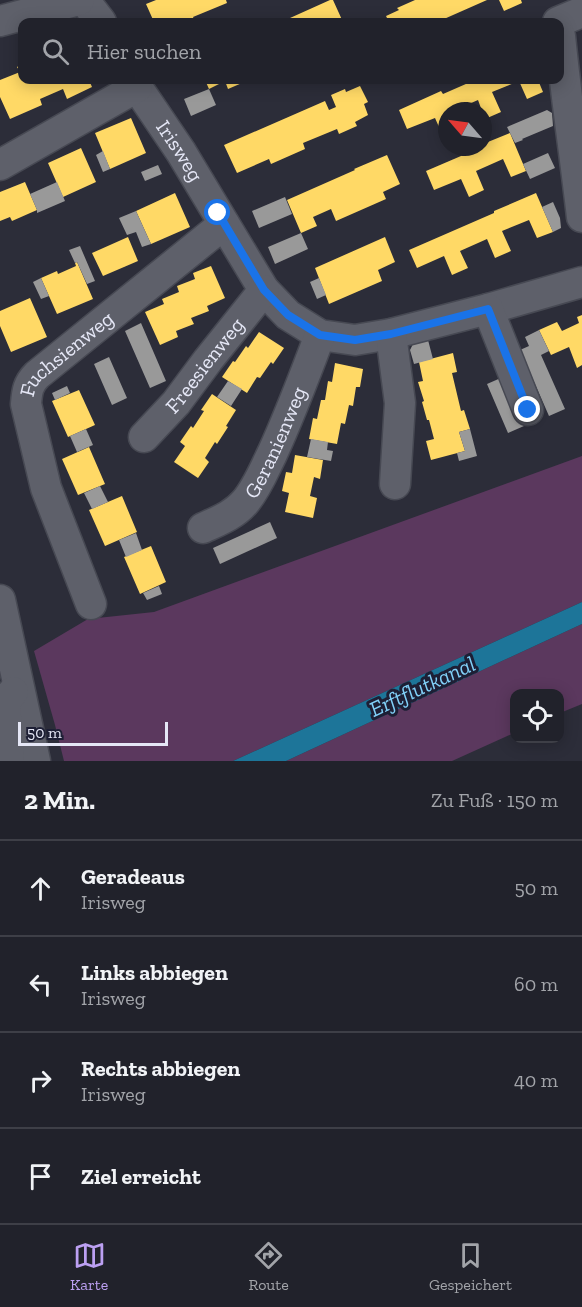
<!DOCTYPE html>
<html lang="de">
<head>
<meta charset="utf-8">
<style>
  body { margin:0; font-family:"Zilla Slab",serif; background:#2d2f37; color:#f1f3f6 }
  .controls { position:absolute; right:18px; bottom:18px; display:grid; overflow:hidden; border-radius:12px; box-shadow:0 3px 15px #0003 }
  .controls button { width:54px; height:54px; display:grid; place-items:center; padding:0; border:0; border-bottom:2px solid #3e3f47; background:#21222b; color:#f1f3f6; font:30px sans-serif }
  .compass { position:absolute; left:438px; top:102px; width:54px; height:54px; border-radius:50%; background:#21222b; box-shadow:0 3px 15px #0003; rotate:298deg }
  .scale { position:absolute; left:18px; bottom:15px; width:150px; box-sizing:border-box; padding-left:6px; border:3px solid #e5e7f6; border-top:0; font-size:16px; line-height:21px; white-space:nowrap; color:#e5e7f6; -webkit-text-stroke:4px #1d1f35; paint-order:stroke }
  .stop { position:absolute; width:18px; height:18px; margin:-14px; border:4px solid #1a73e8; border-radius:50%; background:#fff }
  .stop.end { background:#1a73e8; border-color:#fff; box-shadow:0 2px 6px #0008 }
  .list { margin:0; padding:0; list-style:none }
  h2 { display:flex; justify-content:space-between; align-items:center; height:78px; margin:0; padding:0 24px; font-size:26px }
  h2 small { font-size:20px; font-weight:400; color:#a2a4a9 }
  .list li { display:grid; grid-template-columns:39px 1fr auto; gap:18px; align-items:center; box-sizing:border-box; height:96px; padding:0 24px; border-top:2px solid #3e3f47 }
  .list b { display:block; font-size:22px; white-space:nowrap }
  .list p { margin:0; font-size:20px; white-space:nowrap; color:#a2a4a9 }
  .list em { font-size:20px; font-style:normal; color:#a2a4a9 }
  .icon { flex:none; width:33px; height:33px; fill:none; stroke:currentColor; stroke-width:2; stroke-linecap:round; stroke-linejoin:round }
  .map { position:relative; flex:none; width:582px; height:761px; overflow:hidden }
  .search { position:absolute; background:#21222b; box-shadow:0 3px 15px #0003; left:18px; right:18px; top:18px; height:66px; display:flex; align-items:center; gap:15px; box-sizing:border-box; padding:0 21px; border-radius:12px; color:#a2a4a9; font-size:22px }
  .sheet { height:462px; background:#21222b }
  nav { display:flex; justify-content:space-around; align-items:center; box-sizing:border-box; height:84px; border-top:2px solid #3e3f47; background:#21222b; font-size:16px; color:#a2a4a9 }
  nav a { display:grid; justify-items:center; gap:3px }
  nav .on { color:#bca0f2 }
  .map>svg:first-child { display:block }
  .green { fill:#5b385e }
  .water { fill:#1d7599 }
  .homes { fill:#ffd966 }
  .industry { fill:#999 }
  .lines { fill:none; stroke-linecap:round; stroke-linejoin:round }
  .minor-casing { stroke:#474953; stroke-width:33 }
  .minor { stroke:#5e606a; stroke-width:30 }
  .route { stroke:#1a73e8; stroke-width:8 }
  .labels { text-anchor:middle; stroke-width:6; stroke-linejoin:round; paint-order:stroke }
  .street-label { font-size:21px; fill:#e5e7f6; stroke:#1d1f35 }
  .water-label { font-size:22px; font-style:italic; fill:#81d0f8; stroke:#1d1f35 }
</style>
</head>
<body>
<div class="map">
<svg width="582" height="761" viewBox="0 0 582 761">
  <rect width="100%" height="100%" fill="#2c2d39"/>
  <!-- green -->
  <path class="green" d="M 582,456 L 582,602 L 233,761 L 64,761 L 55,725 L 34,651 L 88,619 L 154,612 Z
    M 582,624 L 582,704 L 560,713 L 560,694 L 514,694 L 514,733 L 452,761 L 286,761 Z"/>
  <!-- water -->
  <path class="water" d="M 582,602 L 582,624 L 286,761 L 233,761 Z"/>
  <!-- homes -->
  <path class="homes" d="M 156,0 L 226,0 L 227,3 L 193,17 L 195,22 L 154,22 L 146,4 Z
    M 330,0 L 333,0 L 343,22 L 288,22 L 291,21 L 290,18 Z
    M 415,0 L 487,0 L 444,19 L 446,22 L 431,22 L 430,19 L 421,22 L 389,22 L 386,16 L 399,10 L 397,8 Z
    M 499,0 L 521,0 L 522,3 L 504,11 Z
    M 22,64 L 22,80 L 89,80 L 92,87 L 67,99 L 63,89 L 40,99 L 42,105 L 10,119 L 0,97 L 0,80 L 20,72 L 17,67 Z
    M 205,80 L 249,80 L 228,89 L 225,81 L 209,89 Z
    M 475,80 L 538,80 L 543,92 L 527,99 L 519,81 L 492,92 L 501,112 L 485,119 L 478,100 L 453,111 L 447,111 L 447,134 L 443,136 L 435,118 L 407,129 L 399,110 L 441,91 L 443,94 Z
    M 360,86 L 368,102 L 364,104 L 368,115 L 355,122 L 357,126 L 339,134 L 337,129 L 303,143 L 305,149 L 271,164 L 269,159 L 237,173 L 224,145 L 325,101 L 329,110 L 336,107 L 331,95 L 345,89 L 346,92 Z
    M 131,118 L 146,153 L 110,169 L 95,133 Z
    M 510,133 L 526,171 L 511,177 L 503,159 L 476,171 L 484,190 L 469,197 L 461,179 L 434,190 L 426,171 L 468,153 L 467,151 L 477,147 L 483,147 L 483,144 Z
    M 81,148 L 96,182 L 63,197 L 48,163 Z
    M 387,155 L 400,184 L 383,192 L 386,199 L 336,221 L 331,209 L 313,217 L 317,226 L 301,233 L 287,200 L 355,170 L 354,169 Z
    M 25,182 L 37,210 L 12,221 L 10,217 L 0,221 L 0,192 Z
    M 175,193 L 190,227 L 151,244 L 136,211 Z
    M 536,193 L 553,232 L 537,238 L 529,220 L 502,231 L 511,251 L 495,258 L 487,239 L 460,251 L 468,268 L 452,275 L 444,256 L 417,268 L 409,250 L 494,213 L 494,211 Z
    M 128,237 L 138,261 L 103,276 L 92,253 Z
    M 385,237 L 395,262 L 378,270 L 382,281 L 329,304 L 315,268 Z
    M 77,262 L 93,299 L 57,314 L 41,278 L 57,271 L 58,274 L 76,266 L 75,263 Z
    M 211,266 L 225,298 L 207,306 L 209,311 L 191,318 L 194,324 L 176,331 L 178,337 L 160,345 L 145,312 L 164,304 L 162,299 L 179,292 L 177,286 L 195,279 L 193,273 Z
    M 30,298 L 47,337 L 11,352 L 0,326 L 0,311 Z
    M 582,315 L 582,365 L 577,368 L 569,347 L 551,355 L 539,330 L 557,322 L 562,331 L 579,323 L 577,317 Z
    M 259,332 L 284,348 L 273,364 L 271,362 L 260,378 L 257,377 L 247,393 L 222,377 L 233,361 L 235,362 L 246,346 L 248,348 Z
    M 453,353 L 457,372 L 452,373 L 461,411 L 464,410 L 470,429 L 459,432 L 465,451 L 431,460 L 426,441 L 434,439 L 429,420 L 427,420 L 422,402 L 424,401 L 418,382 L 423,381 L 419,362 Z
    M 335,363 L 363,369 L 360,387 L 356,387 L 353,406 L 349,405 L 345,424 L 341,423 L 337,444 L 309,439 L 313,418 L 317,419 L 321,400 L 325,400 L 328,381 L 332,382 Z
    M 79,390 L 95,425 L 68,437 L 52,401 Z
    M 212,394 L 236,410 L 226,426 L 228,427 L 217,444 L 215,442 L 205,458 L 209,462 L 198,478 L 174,462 L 185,446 L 180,442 L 191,426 L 193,428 L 204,411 L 201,410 Z
    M 89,447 L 105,484 L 78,495 L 62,459 Z
    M 295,455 L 323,460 L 320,479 L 314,477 L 310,496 L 317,498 L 313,518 L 285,512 L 289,493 L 282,491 L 286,472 L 292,473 Z
    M 122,496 L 137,532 L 105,546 L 89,510 Z
    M 151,546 L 166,582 L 140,594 L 124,557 Z"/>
  <!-- industry -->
  <path class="industry" d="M 209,89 L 216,105 L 191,116 L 184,99 Z
    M 547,110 L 552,113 L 553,126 L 522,139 L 523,140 L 515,143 L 507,127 Z
    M 103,151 L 110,169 L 103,172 L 96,155 Z
    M 548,153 L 555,168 L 530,179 L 523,164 Z
    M 158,165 L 162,174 L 145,181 L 141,172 Z
    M 57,182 L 65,201 L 37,213 L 37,210 L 30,194 Z
    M 285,197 L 292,214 L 259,228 L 252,211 Z
    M 553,202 L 560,218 L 561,228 L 553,232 L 542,207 Z
    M 136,211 L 151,244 L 142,247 L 136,232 L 127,235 L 119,218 Z
    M 301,233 L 308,249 L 275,264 L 268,247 Z
    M 80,246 L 95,281 L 87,284 L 77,262 L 75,263 L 69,250 Z
    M 41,278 L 49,296 L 41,299 L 33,282 Z
    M 319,278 L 326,295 L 317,299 L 310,282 Z
    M 141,323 L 166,381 L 150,388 L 125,331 Z
    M 539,330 L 549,351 L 541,355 L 565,409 L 549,416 L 520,350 L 529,346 L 525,337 Z
    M 428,340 L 433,359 L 414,364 L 410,350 L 413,344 Z
    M 109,357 L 127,398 L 112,405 L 94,364 Z
    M 503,377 L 524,426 L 508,433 L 487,384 Z
    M 228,381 L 242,389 L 231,406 L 217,397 Z
    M 67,386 L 70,393 L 55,400 L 52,393 Z
    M 86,429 L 93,445 L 77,452 L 70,436 Z
    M 470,429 L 477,456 L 459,461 L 457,453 L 465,451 L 459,432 Z
    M 311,439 L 328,442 L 327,450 L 333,451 L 331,461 L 307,457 Z
    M 100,486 L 108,502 L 92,509 L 84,493 Z
    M 270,522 L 277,538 L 220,564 L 213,548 Z
    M 136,533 L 142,550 L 126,557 L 119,540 Z
    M 159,586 L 162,594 L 147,600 L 143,593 Z"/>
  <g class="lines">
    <defs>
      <g id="minor">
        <path d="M 84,0 L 101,22"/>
        <path d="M 0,21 L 79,0"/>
        <path d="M 558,22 L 582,12"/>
        <path d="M 560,36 C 566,96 575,156 582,217"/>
        <path id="s1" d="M 137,80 L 137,87 L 181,152 L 264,290 L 288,315 L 320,335 L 355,340 L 391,334 L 488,309 L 582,282"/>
        <path d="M 0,165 L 137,87"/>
        <path d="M 488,309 L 528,410"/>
        <path d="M 391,334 L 400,403 L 395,484"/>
        <path id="s2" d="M 144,437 L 176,403 L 208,360 L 264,290"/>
        <path id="s3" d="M 203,528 C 218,521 234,515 245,502 C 257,488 264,470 272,454 C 290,415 305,375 320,335"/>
        <path d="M 0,600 L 35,761"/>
        <path id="s4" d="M 91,604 L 46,488 L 26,404 C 27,391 28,384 37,375 L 224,224"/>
        <path d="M 9,761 L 5,702 L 13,692"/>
      </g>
    </defs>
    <!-- minor casing -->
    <use href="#minor" class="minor-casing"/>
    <!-- minor -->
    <use href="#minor" class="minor"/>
  </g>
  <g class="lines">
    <!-- route -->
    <path class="route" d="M 218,213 L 264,290 L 288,315 L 320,335 L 355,340 L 391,334 L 488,309 L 528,410"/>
  </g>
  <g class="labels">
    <!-- street labels -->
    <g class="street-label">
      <text dy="7" stroke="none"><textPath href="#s1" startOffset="84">Irisweg</textPath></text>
      <text dy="7" stroke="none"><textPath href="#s4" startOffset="278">Fuchsienweg</textPath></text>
      <text dy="7" stroke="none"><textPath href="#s2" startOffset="94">Freesienweg</textPath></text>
      <text dy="7" stroke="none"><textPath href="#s3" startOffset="117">Geranienweg</textPath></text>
    </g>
    <!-- water labels -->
    <g class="water-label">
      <text transform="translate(422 686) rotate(-25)" y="8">Erftflutkanal</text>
    </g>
  </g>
</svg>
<div class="controls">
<button><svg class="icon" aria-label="locate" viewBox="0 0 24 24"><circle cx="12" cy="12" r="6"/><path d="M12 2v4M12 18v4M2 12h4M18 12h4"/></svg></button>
</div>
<svg class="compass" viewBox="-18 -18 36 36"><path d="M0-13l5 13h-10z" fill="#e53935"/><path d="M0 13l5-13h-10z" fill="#a2a4a9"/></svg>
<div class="scale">50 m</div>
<div class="stop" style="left:218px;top:213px"></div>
<div class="stop end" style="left:528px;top:410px"></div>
<div class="search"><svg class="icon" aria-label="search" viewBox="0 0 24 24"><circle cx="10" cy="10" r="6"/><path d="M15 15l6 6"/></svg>Hier suchen</div>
</div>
<section class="sheet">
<h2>2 Min.<small>Zu Fuß · 150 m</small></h2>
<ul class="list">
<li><svg class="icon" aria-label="ahead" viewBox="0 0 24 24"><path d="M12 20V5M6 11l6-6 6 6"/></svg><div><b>Geradeaus</b><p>Irisweg</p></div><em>50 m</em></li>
<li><svg class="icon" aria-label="left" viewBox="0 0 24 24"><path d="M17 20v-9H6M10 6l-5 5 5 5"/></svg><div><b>Links abbiegen</b><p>Irisweg</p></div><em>60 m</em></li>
<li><svg class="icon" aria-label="right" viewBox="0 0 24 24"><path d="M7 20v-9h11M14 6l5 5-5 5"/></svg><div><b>Rechts abbiegen</b><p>Irisweg</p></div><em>40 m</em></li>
<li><svg class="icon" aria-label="arrive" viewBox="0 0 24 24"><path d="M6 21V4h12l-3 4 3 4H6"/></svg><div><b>Ziel erreicht</b></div></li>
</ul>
</section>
<nav>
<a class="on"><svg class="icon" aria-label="map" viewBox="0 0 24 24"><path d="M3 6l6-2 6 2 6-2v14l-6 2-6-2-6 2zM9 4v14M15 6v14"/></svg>Karte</a>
<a><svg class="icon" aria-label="directions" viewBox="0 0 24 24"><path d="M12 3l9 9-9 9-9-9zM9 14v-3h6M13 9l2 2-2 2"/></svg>Route</a>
<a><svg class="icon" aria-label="saved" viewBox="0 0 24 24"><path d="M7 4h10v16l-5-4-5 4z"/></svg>Gespeichert</a>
</nav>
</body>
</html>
